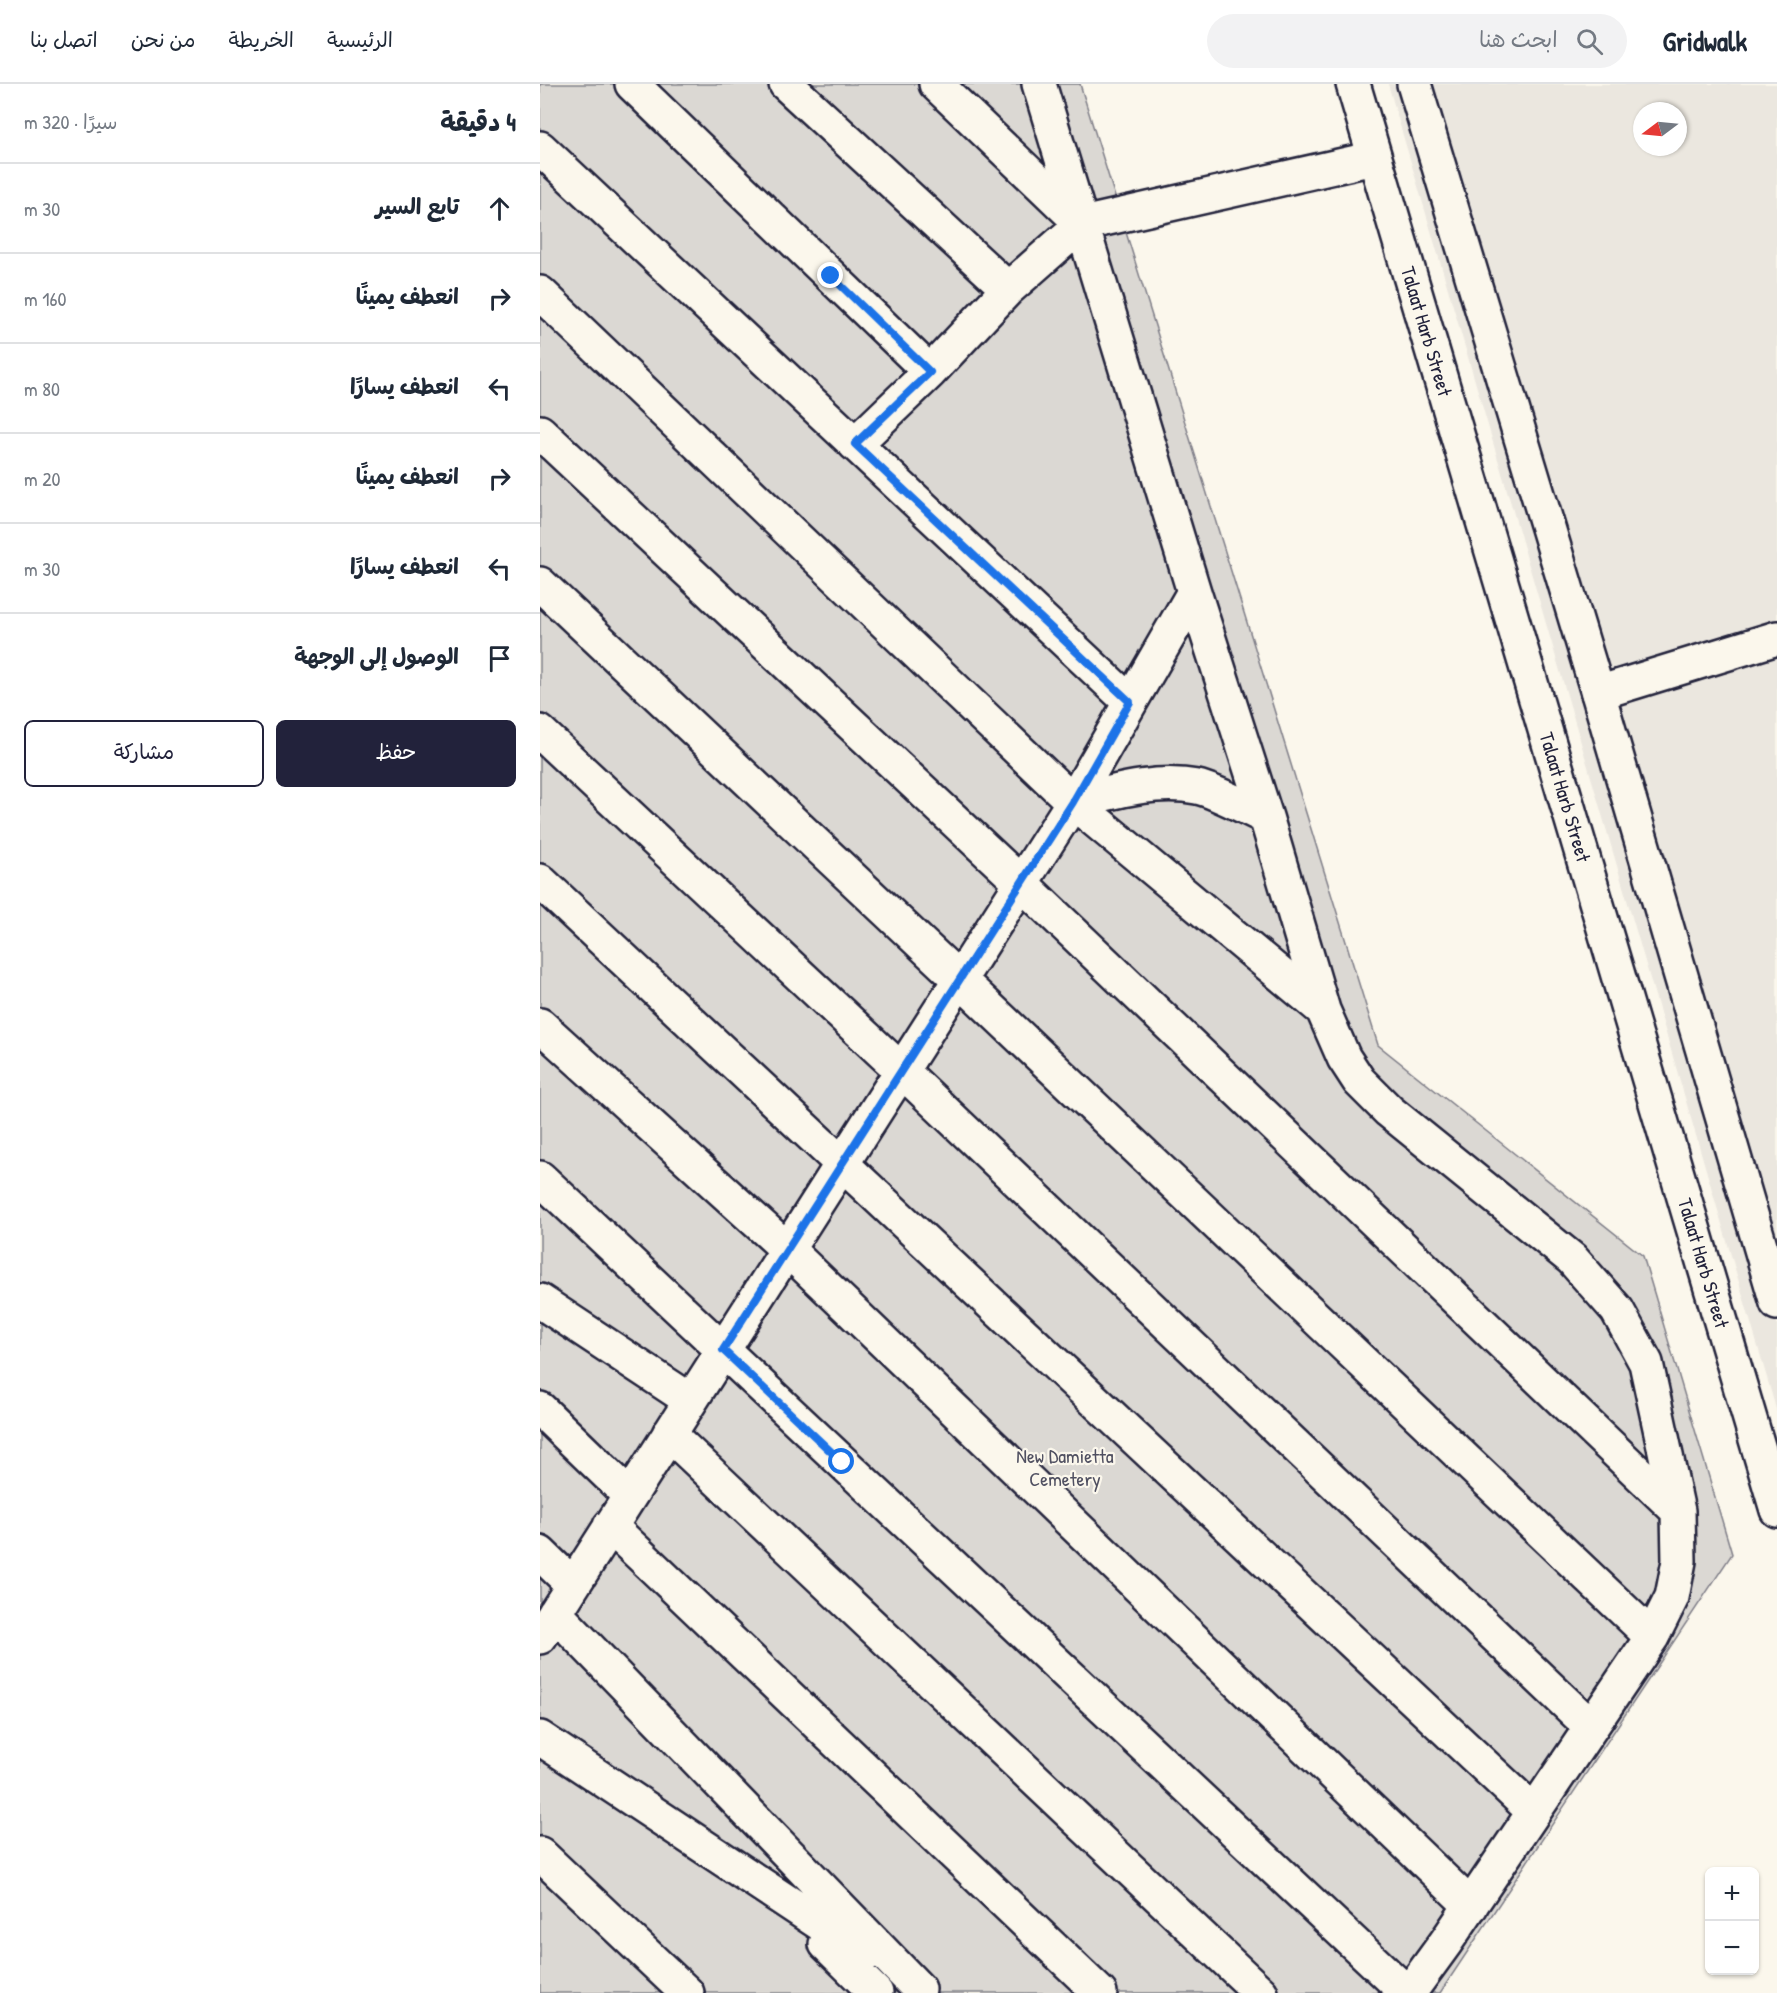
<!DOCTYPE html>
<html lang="ar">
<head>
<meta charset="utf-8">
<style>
  body { margin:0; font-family:"Patrick Hand","Playpen Sans Arabic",sans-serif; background:#f2f2f3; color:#1f2937; direction:rtl }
  .controls { position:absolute; right:18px; bottom:18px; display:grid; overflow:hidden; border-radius:9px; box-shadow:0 2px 4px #0004 }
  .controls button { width:54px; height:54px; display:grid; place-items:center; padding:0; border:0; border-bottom:2px solid #e0e1e3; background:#fff; color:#1f2937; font:30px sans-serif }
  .compass { position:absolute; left:1093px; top:18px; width:54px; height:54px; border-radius:50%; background:#fff; box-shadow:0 2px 4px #0004; rotate:254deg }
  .stop { position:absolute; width:18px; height:18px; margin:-14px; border:4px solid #1a73e8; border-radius:50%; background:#fff }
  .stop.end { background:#1a73e8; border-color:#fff; box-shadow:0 2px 6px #0008 }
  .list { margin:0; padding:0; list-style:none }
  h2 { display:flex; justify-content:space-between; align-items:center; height:78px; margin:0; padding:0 24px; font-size:26px }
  h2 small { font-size:20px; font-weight:400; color:#747a83 }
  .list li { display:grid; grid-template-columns:39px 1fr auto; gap:18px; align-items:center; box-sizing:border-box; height:90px; padding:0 24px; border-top:2px solid #e0e1e3 }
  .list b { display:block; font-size:22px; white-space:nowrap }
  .list em { font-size:20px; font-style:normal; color:#747a83 }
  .actions { display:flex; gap:12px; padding:18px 24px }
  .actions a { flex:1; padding:14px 0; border:2px solid #22223b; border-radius:9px; text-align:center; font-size:21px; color:#22223b }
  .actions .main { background:#22223b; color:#fff }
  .icon { flex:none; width:33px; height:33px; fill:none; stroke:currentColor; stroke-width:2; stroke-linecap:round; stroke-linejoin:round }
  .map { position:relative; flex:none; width:1237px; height:1909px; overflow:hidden; direction:ltr }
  header { display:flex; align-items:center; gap:36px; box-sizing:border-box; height:84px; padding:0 30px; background:#fff; border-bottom:2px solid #e0e1e3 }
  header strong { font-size:28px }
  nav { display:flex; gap:33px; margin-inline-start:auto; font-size:21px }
  .search { width:420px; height:54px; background:#f2f2f3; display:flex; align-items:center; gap:15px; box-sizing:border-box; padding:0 21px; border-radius:33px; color:#747a83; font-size:22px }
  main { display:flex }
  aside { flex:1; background:#fff }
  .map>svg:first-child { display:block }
  .built { fill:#ebe7df; fill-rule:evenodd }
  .green { fill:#dbd8d3; stroke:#7e7d87; stroke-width:1.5 }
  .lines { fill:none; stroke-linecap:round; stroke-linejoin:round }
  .minor-casing { stroke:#22223b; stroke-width:38 }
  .major-casing { stroke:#22223b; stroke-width:38 }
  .minor { stroke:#fbf7ec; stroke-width:33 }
  .major { stroke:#fbf7ec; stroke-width:33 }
  .route { stroke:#1a73e8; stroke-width:8 }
  .labels { text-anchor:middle; stroke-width:4.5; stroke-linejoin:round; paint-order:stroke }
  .street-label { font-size:20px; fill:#22223b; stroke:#fbf7ec }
  .park-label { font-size:20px; fill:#505061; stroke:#fbf7ec }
</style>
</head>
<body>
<header>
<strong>Gridwalk</strong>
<div class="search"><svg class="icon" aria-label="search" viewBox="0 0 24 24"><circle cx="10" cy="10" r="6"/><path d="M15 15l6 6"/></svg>ابحث هنا</div>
<nav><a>الرئيسية</a><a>الخريطة</a><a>من نحن</a><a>اتصل بنا</a></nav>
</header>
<main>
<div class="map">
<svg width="1237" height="1909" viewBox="0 0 1237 1909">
  <rect width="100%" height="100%" fill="#fbf7ec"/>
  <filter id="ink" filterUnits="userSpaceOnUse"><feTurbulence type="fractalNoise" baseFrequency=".0167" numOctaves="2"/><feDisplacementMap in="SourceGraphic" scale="12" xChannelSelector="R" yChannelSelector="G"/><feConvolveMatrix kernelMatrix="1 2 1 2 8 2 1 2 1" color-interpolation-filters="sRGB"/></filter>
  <g filter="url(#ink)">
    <!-- built -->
    <path class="built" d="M 848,0 L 1237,0 L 1237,1328 ZM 1102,27 L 1138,27 L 1138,63 L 1102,63 Z"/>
    <!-- green -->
    <path class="green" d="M 0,0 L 540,0 L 838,961 L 1103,1172 L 1192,1470 L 900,1909 L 0,1909 Z"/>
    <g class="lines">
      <defs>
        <path id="minor" d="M 92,0 L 390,288
          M 246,0 L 468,205
          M 396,0 L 541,139
          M 499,0 L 654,508 L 726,733 L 783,926 L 804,974 L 819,997 L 849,1027 L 1032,1175 L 1077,1226 L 1106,1279 L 1138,1427 L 1139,1477 L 1132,1513 L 1112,1553 L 906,1858 L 869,1909
          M 0,64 L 590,618
          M 0,209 L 533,718 L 783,926
          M 0,348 L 481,799 L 1138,1427
          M 315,360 L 390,288 L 468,205 L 542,140 L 834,74
          M 0,500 L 420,896 L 1112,1553
          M 1058,609 L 1237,554
          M 0,648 L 361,986 L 1051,1643
          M 533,718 C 573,708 615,695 657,703 C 676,707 708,725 726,733
          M 0,797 L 994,1728
          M 0,941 L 247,1165 L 931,1822
          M 0,1094 L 867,1909
          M 0,1217 L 150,1316
          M 0,1325 L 90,1412
          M 129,1350 L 721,1909
          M 70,1442 L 560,1909
          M 0,1469 L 33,1501
          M 15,1529 L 379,1905
          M 0,1553 L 533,718 L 654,508
          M 0,1654 L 326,1870
          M 0,1770 L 147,1909
          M 286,1860 L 336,1909"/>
        <g id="major">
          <path id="s1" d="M 813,0 L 1237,1426"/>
          <path d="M 874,0 L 1058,609 L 1237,1219"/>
        </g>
      </defs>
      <!-- minor casing -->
      <use href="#minor" class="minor-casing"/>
      <!-- major casing -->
      <use href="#major" class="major-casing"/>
      <!-- minor -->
      <use href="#minor" class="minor"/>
      <!-- major -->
      <use href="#major" class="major"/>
    </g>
  </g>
  <g class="lines" filter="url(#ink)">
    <!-- route -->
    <path class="route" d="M 291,192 L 390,288 L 315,360 L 590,618 L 533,718 L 183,1266 L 302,1378"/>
  </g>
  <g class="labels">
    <!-- street labels -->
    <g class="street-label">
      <text dy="7" stroke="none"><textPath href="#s1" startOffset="258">Talaat Harb Street</textPath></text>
      <text dy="7" stroke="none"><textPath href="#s1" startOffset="744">Talaat Harb Street</textPath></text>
      <text dy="7" stroke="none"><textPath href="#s1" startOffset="1230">Talaat Harb Street</textPath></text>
    </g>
    <!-- park labels -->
    <g class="park-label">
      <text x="525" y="1379">New Damietta<tspan x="525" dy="23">Cemetery</tspan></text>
    </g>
  </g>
</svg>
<div class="controls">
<button>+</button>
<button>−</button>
</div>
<svg class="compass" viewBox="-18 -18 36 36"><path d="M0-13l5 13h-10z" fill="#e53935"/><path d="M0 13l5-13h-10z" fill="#747a83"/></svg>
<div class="stop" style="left:302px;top:1378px"></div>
<div class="stop end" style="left:291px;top:192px"></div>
</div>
<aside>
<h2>4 دقيقة<small>سيرًا · 320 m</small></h2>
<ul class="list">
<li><svg class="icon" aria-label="ahead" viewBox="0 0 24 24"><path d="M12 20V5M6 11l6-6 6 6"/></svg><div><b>تابع السير</b></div><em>30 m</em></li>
<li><svg class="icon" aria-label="right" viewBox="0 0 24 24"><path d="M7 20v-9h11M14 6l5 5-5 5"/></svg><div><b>انعطف يمينًا</b></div><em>160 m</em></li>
<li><svg class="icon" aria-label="left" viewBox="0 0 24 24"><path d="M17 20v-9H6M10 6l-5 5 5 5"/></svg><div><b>انعطف يسارًا</b></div><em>80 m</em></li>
<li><svg class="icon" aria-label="right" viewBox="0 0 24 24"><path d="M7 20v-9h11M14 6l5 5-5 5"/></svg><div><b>انعطف يمينًا</b></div><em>20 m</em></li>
<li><svg class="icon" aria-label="left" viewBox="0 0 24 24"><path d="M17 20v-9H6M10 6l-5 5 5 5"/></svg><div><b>انعطف يسارًا</b></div><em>30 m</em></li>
<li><svg class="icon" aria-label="arrive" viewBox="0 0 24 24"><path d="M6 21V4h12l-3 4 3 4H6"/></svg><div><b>الوصول إلى الوجهة</b></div></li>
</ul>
<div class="actions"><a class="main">حفظ</a><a>مشاركة</a></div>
</aside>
</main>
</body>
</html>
